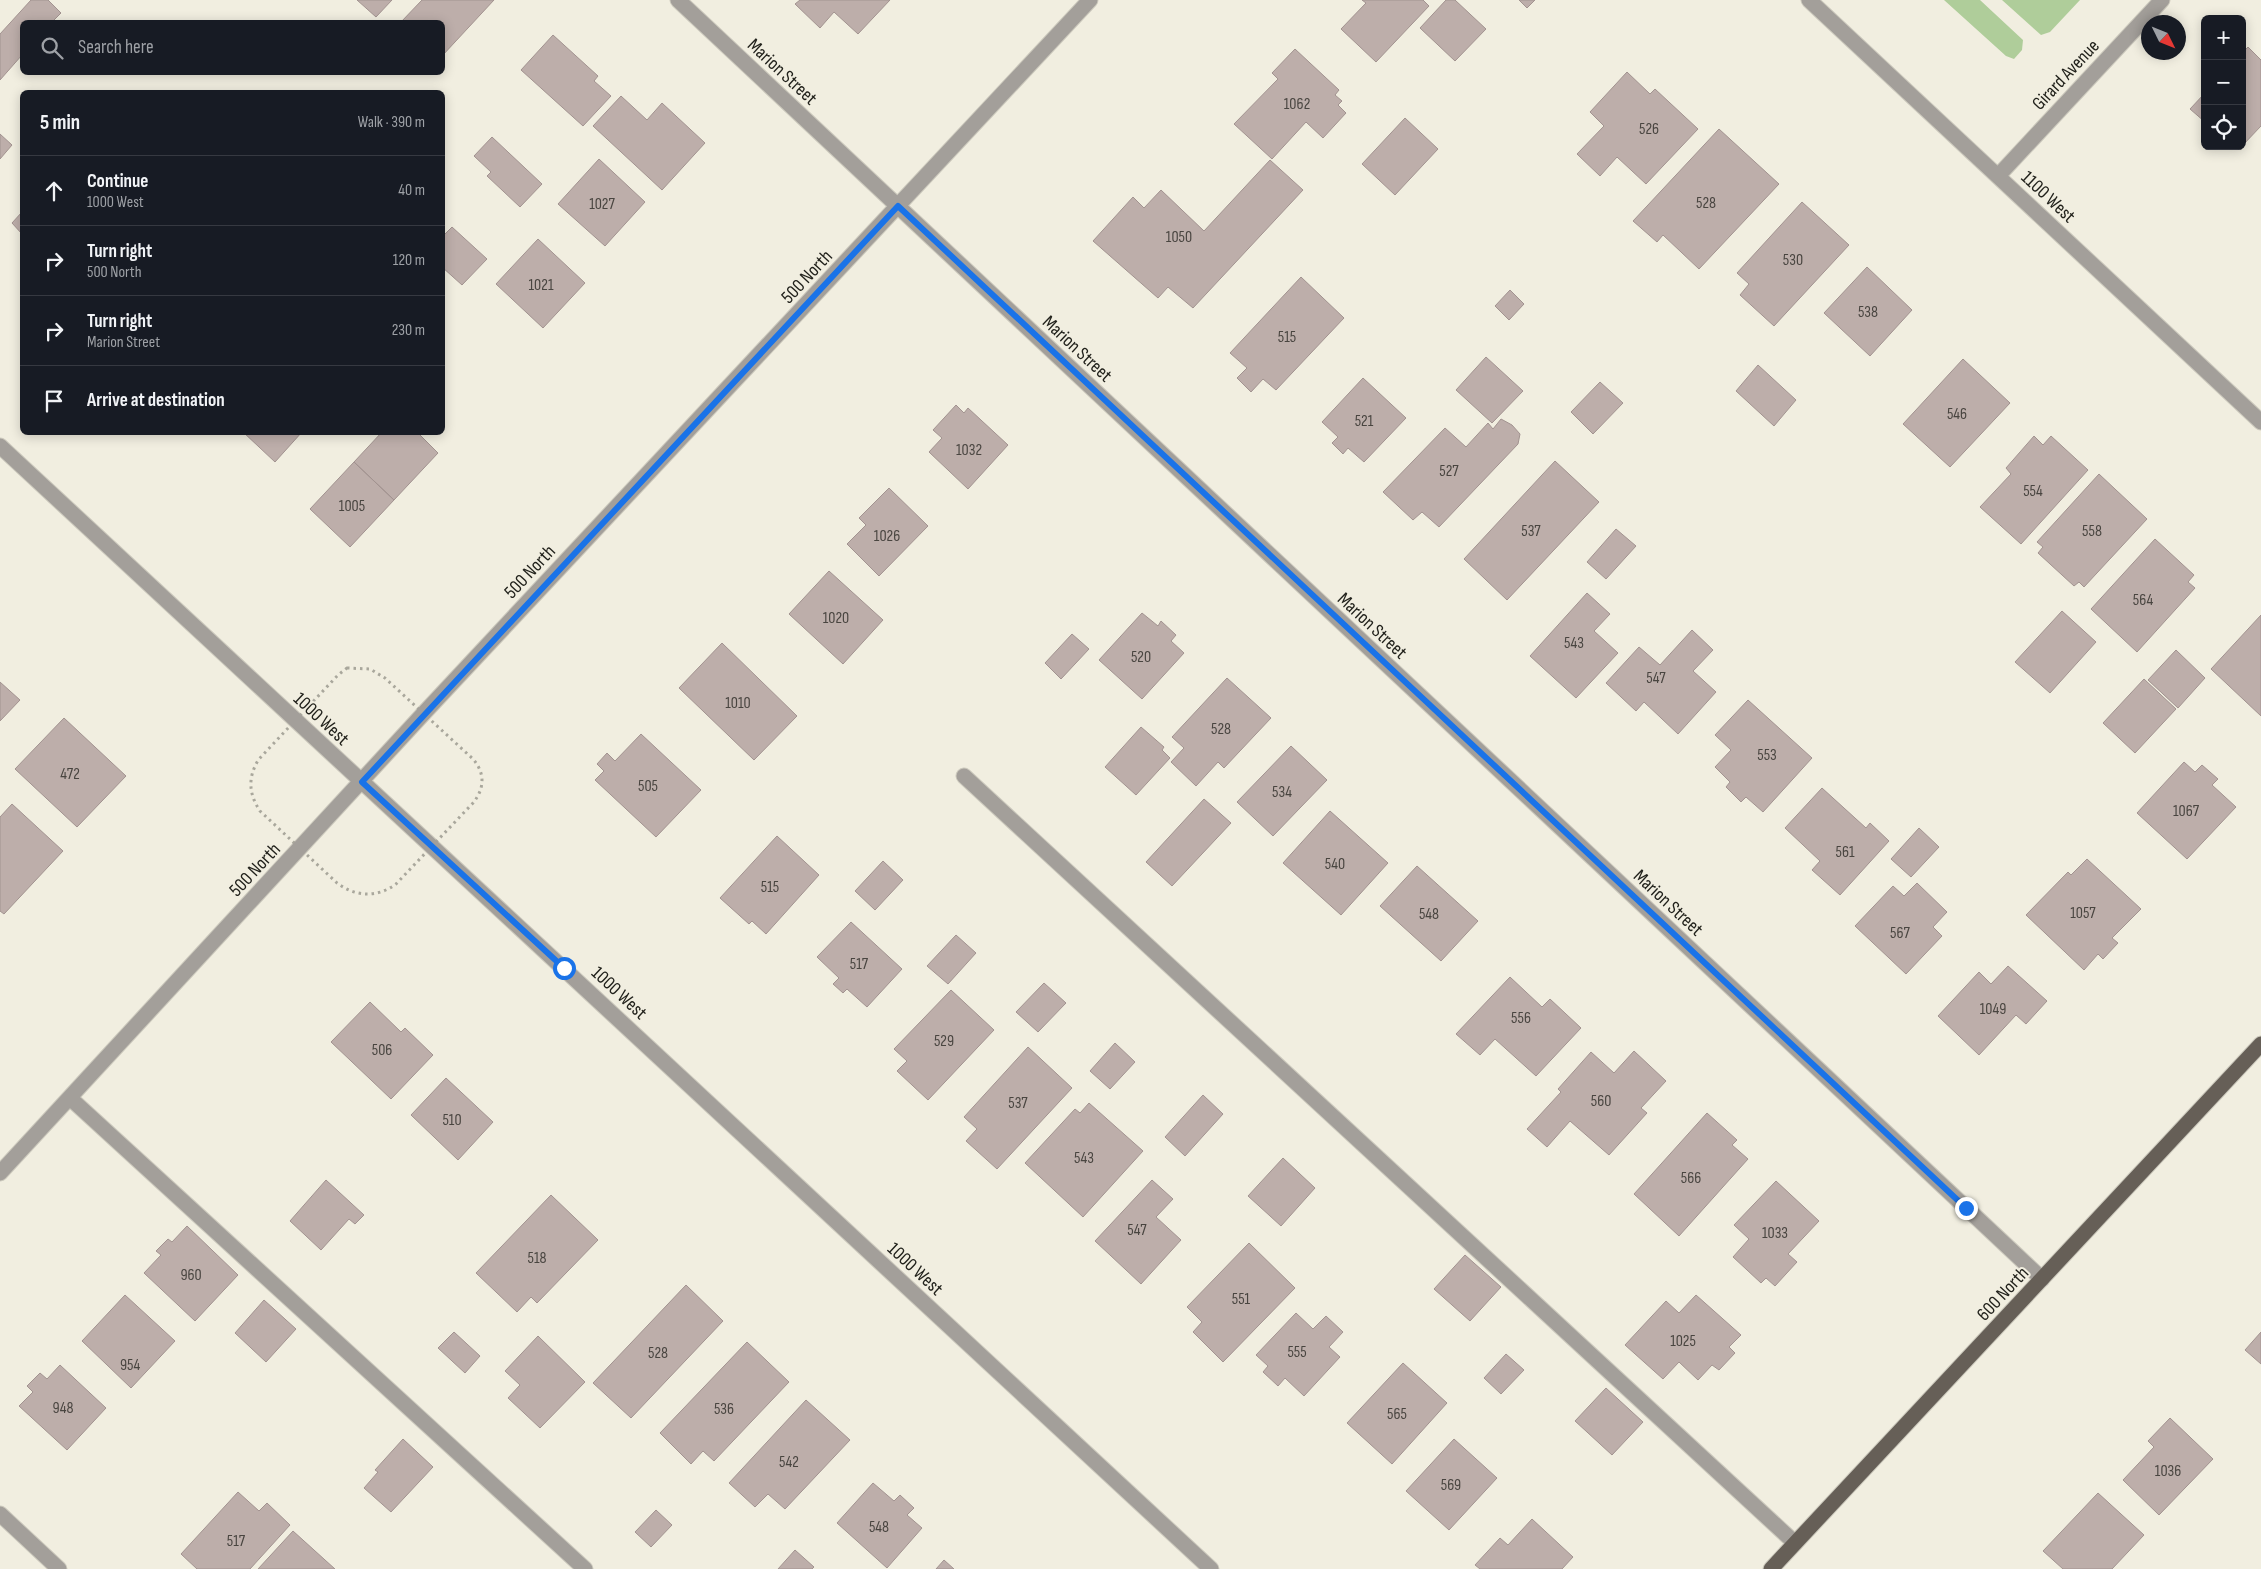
<!DOCTYPE html>
<html lang="en">
<head>
<meta charset="utf-8">
<style>
  body { margin:0; font-family:"Sofia Sans Condensed",sans-serif; background:#20242c; color:#f1f3f6 }
  .controls { position:absolute; right:15px; top:15px; display:grid; overflow:hidden; border-radius:8px; box-shadow:0 2px 12px #0003 }
  .controls button { width:45px; height:45px; display:grid; place-items:center; padding:0; border:0; border-bottom:1px solid #363941; background:#171b24; color:#f1f3f6; font:25px sans-serif }
  .compass { position:absolute; left:2141px; top:15px; width:45px; height:45px; border-radius:50%; background:#171b24; box-shadow:0 2px 12px #0003; rotate:133deg }
  .stop { position:absolute; width:15px; height:15px; margin:-11px; border:4px solid #1a73e8; border-radius:50%; background:#fff }
  .stop.end { background:#1a73e8; border-color:#fff; box-shadow:0 1px 5px #0008 }
  .list { margin:0; padding:0; list-style:none }
  h2 { display:flex; justify-content:space-between; align-items:center; height:65px; margin:0; padding:0 20px; font-size:21px }
  h2 small { font-size:16px; font-weight:400; color:#9ea1a6 }
  .list li { display:grid; grid-template-columns:32px 1fr auto; gap:15px; align-items:center; box-sizing:border-box; height:70px; padding:0 20px; border-top:1px solid #363941 }
  .list b { display:block; font-size:19px; white-space:nowrap }
  .list p { margin:0; font-size:16px; white-space:nowrap; color:#9ea1a6 }
  .list em { font-size:16px; font-style:normal; color:#9ea1a6 }
  .icon { flex:none; width:28px; height:28px; fill:none; stroke:currentColor; stroke-width:2; stroke-linecap:round; stroke-linejoin:round }
  .map { position:relative; flex:none; width:2261px; height:1569px; overflow:hidden }
  .search { position:absolute; background:#171b24; box-shadow:0 2px 12px #0003; left:20px; top:20px; width:425px; height:55px; display:flex; align-items:center; gap:12px; box-sizing:border-box; padding:0 18px; border-radius:8px; color:#9ea1a6; font-size:19px }
  .panel { position:absolute; background:#171b24; box-shadow:0 2px 12px #0003; left:20px; top:90px; width:425px; height:345px; border-radius:8px }
  .map>svg:first-child { display:block }
  .green { fill:#afcd9a }
  .building { fill:#bdaeaa; stroke:#a29390 }
  .lines { fill:none; stroke-linecap:round; stroke-linejoin:round }
  .minor-casing { stroke:#ccc9bd; stroke-width:17 }
  .major-casing { stroke:#ccc9bd; stroke-width:17 }
  .path { stroke:#a9a79c; stroke-width:3; stroke-dasharray:2.5 4; stroke-linecap:butt }
  .minor { stroke:#a39f9a; stroke-width:15 }
  .major { stroke:#665f57; stroke-width:15 }
  .route { stroke:#1a73e8; stroke-width:6 }
  .labels { text-anchor:middle; stroke-width:4; stroke-linejoin:round; paint-order:stroke }
  .number-label { font-size:16px; fill:#494540 }
  .street-label { font-size:19px; fill:#22221c; stroke:#f1eee0 }
</style>
</head>
<body>
<div class="map">
<svg width="2261" height="1569" viewBox="0 0 2261 1569">
  <rect width="100%" height="100%" fill="#f1eee0"/>
  <!-- green -->
  <path class="green" d="M 1944,0 L 1980,0 L 2023,40 L 2022,50 L 2014,59 L 2006,56 Z
    M 2002,0 L 2080,0 L 2050,32 L 2041,35 Z"/>
  <!-- building -->
  <path class="building" d="M 31,0 L 48,0 L 61,13 L 52,22 L 22,22 L 22,55 L 0,80 L 0,34 Z
    M 357,0 L 392,0 L 376,17 Z
    M 422,0 L 494,0 L 442,56 L 442,22 L 401,22 Z
    M 800,0 L 890,0 L 858,34 L 834,12 L 820,28 L 795,4 Z
    M 1362,0 L 1423,0 L 1429,6 L 1376,62 L 1341,29 L 1366,3 Z
    M 1446,0 L 1455,0 L 1486,29 L 1455,61 L 1420,28 Z
    M 1519,0 L 1535,0 L 1527,8 Z
    M 553,35 L 598,76 L 594,81 L 611,96 L 583,126 L 521,70 Z
    M 2248,47 L 2261,60 L 2261,126 L 2242,146 L 2242,53 Z
    M 1295,49 L 1339,90 L 1335,95 L 1342,101 L 1338,105 L 1346,113 L 1323,138 L 1306,122 L 1272,159 L 1234,124 L 1278,79 L 1272,73 Z
    M 1627,72 L 1650,94 L 1655,89 L 1698,129 L 1646,184 L 1617,157 L 1600,176 L 1577,154 L 1604,126 L 1590,112 Z
    M 2205,93 L 2205,122 L 2190,109 Z
    M 621,96 L 647,120 L 662,103 L 705,143 L 662,190 L 593,126 Z
    M 1405,118 L 1438,149 L 1395,195 L 1362,164 Z
    M 1719,129 L 1779,184 L 1699,269 L 1663,235 L 1657,242 L 1633,221 Z
    M 0,134 L 12,145 L 0,159 Z
    M 492,137 L 542,184 L 520,207 L 487,176 L 491,172 L 474,156 Z
    M 599,159 L 645,202 L 605,246 L 558,204 Z
    M 1270,160 L 1303,190 L 1193,308 L 1168,287 L 1158,298 L 1093,241 L 1133,197 L 1144,208 L 1161,190 L 1204,231 Z
    M 1802,202 L 1849,245 L 1774,326 L 1740,295 L 1749,284 L 1737,273 Z
    M 22,212 L 22,234 L 12,223 Z
    M 452,227 L 487,259 L 462,285 L 442,267 L 442,237 Z
    M 538,239 L 585,283 L 543,328 L 496,284 Z
    M 1867,267 L 1912,310 L 1870,356 L 1824,313 Z
    M 1301,277 L 1344,318 L 1276,390 L 1263,379 L 1251,392 L 1237,378 L 1247,368 L 1230,353 Z
    M 1510,290 L 1524,304 L 1509,320 L 1495,306 Z
    M 1486,357 L 1523,391 L 1492,423 L 1456,390 Z
    M 1963,359 L 2010,403 L 1950,467 L 1903,424 Z
    M 1758,365 L 1796,400 L 1774,426 L 1736,391 Z
    M 1363,378 L 1406,418 L 1364,462 L 1348,448 L 1343,454 L 1332,443 L 1338,437 L 1322,422 Z
    M 1600,382 L 1623,403 L 1593,434 L 1571,412 Z
    M 956,405 L 964,413 L 968,408 L 1008,445 L 968,489 L 929,452 L 942,438 L 933,430 Z
    M 1501,419 L 1512,425 L 1520,434 L 1518,444 L 1439,527 L 1422,512 L 1413,520 L 1383,492 L 1445,428 L 1466,447 L 1488,423 L 1493,429 Z
    M 243,432 L 302,432 L 275,462 Z
    M 382,432 L 417,432 L 438,453 L 394,500 L 354,462 Z
    M 2034,436 L 2043,445 L 2051,436 L 2088,470 L 2021,544 L 1980,507 L 2011,474 L 2006,468 Z
    M 1555,461 L 1599,502 L 1507,600 L 1464,559 Z
    M 354,462 L 394,500 L 350,547 L 310,509 Z
    M 2099,474 L 2147,519 L 2084,587 L 2079,582 L 2074,586 L 2038,553 L 2043,547 L 2037,542 Z
    M 889,488 L 928,526 L 879,576 L 847,544 L 866,525 L 859,518 Z
    M 1616,529 L 1636,546 L 1606,579 L 1587,562 Z
    M 2155,539 L 2194,575 L 2188,582 L 2195,588 L 2137,652 L 2091,609 Z
    M 829,571 L 883,620 L 843,664 L 789,614 Z
    M 1587,593 L 1610,614 L 1594,631 L 1618,653 L 1576,698 L 1530,656 Z
    M 2062,611 L 2096,642 L 2050,693 L 2015,662 Z
    M 1142,613 L 1158,626 L 1161,621 L 1176,635 L 1171,641 L 1184,653 L 1142,699 L 1099,660 Z
    M 2261,615 L 2261,716 L 2211,669 Z
    M 1692,630 L 1713,650 L 1693,671 L 1716,692 L 1678,734 L 1644,702 L 1636,711 L 1606,683 L 1639,647 L 1660,665 Z
    M 1072,634 L 1089,649 L 1061,679 L 1045,663 Z
    M 722,643 L 797,716 L 754,760 L 679,688 Z
    M 2176,650 L 2205,678 L 2178,708 L 2148,680 Z
    M 1227,678 L 1271,718 L 1224,768 L 1218,762 L 1196,786 L 1171,762 L 1184,748 L 1172,737 Z
    M 2144,679 L 2176,709 L 2135,753 L 2103,723 Z
    M 0,682 L 20,700 L 0,721 Z
    M 1748,700 L 1812,758 L 1763,812 L 1746,797 L 1741,802 L 1726,787 L 1730,782 L 1715,767 L 1731,750 L 1715,735 Z
    M 64,718 L 126,776 L 77,827 L 15,769 Z
    M 1141,727 L 1164,747 L 1162,750 L 1170,758 L 1136,795 L 1105,767 Z
    M 641,734 L 701,790 L 656,837 L 595,780 L 604,771 L 597,764 L 607,753 L 615,761 Z
    M 1291,746 L 1327,780 L 1273,836 L 1237,802 Z
    M 2184,762 L 2195,772 L 2202,765 L 2218,779 L 2212,785 L 2236,807 L 2187,859 L 2137,813 Z
    M 1822,788 L 1866,828 L 1870,823 L 1889,841 L 1840,895 L 1812,870 L 1820,861 L 1785,828 Z
    M 1204,799 L 1231,823 L 1172,886 L 1146,862 Z
    M 12,804 L 63,851 L 4,914 L 0,911 L 0,817 Z
    M 1330,811 L 1388,863 L 1341,915 L 1283,863 Z
    M 1919,828 L 1939,847 L 1911,877 L 1891,859 Z
    M 777,836 L 819,875 L 766,934 L 752,921 L 749,924 L 720,898 Z
    M 2087,859 L 2141,909 L 2112,938 L 2118,943 L 2103,959 L 2098,954 L 2084,970 L 2026,915 L 2068,872 L 2071,875 Z
    M 883,861 L 903,880 L 875,910 L 855,891 Z
    M 1417,866 L 1478,921 L 1441,961 L 1380,906 Z
    M 1917,883 L 1947,912 L 1933,927 L 1942,936 L 1906,974 L 1855,926 L 1893,886 L 1904,896 Z
    M 851,922 L 902,969 L 867,1007 L 847,989 L 843,993 L 833,984 L 839,978 L 817,957 Z
    M 956,935 L 976,953 L 948,984 L 927,966 Z
    M 2008,966 L 2047,1001 L 2026,1024 L 2016,1015 L 1979,1055 L 1938,1016 L 1979,972 L 1991,984 Z
    M 1510,977 L 1542,1007 L 1550,999 L 1581,1028 L 1536,1076 L 1495,1039 L 1480,1055 L 1456,1034 Z
    M 1044,983 L 1066,1003 L 1038,1032 L 1016,1012 Z
    M 951,990 L 994,1030 L 928,1100 L 897,1071 L 907,1061 L 894,1049 Z
    M 370,1002 L 401,1032 L 405,1028 L 433,1055 L 391,1099 L 331,1042 Z
    M 1115,1043 L 1135,1062 L 1110,1089 L 1090,1071 Z
    M 1028,1047 L 1072,1088 L 997,1169 L 966,1141 L 977,1129 L 964,1117 Z
    M 1634,1051 L 1666,1081 L 1641,1108 L 1647,1113 L 1609,1155 L 1570,1121 L 1547,1147 L 1527,1129 L 1561,1092 L 1558,1089 L 1591,1052 L 1614,1073 Z
    M 446,1078 L 493,1122 L 458,1160 L 411,1115 Z
    M 1203,1095 L 1223,1114 L 1185,1156 L 1165,1137 Z
    M 1089,1103 L 1143,1151 L 1083,1217 L 1025,1163 L 1075,1109 L 1080,1113 Z
    M 1707,1113 L 1737,1140 L 1732,1145 L 1748,1159 L 1679,1236 L 1634,1194 Z
    M 1283,1158 L 1315,1188 L 1281,1226 L 1248,1196 Z
    M 326,1180 L 364,1215 L 355,1224 L 349,1219 L 321,1250 L 290,1221 Z
    M 1152,1180 L 1173,1199 L 1156,1217 L 1181,1240 L 1141,1284 L 1095,1241 Z
    M 1776,1181 L 1819,1221 L 1788,1254 L 1797,1262 L 1775,1286 L 1766,1278 L 1761,1283 L 1733,1257 L 1749,1239 L 1734,1225 Z
    M 551,1195 L 598,1240 L 537,1303 L 531,1297 L 517,1312 L 476,1273 Z
    M 187,1226 L 238,1275 L 195,1321 L 144,1273 L 161,1255 L 156,1251 L 168,1239 L 172,1242 Z
    M 1249,1243 L 1295,1288 L 1223,1362 L 1193,1332 L 1202,1322 L 1187,1307 Z
    M 1465,1255 L 1501,1287 L 1470,1321 L 1434,1289 Z
    M 686,1285 L 723,1321 L 631,1418 L 593,1383 Z
    M 125,1295 L 175,1341 L 131,1388 L 82,1341 Z
    M 1696,1295 L 1741,1335 L 1729,1347 L 1735,1353 L 1719,1370 L 1712,1365 L 1698,1380 L 1679,1362 L 1663,1379 L 1625,1345 L 1666,1301 L 1679,1313 Z
    M 264,1300 L 296,1329 L 266,1362 L 235,1333 Z
    M 1296,1313 L 1313,1329 L 1326,1316 L 1343,1332 L 1329,1347 L 1340,1357 L 1304,1396 L 1285,1378 L 1278,1386 L 1263,1372 L 1268,1366 L 1256,1355 Z
    M 454,1332 L 480,1356 L 465,1373 L 438,1348 Z
    M 2261,1332 L 2261,1364 L 2245,1350 Z
    M 538,1336 L 585,1382 L 540,1428 L 508,1398 L 520,1385 L 505,1371 Z
    M 747,1342 L 789,1382 L 714,1461 L 703,1451 L 691,1464 L 660,1433 Z
    M 1506,1354 L 1524,1370 L 1501,1394 L 1484,1378 Z
    M 1403,1363 L 1447,1403 L 1392,1464 L 1347,1423 Z
    M 60,1365 L 106,1408 L 67,1450 L 19,1406 L 33,1392 L 27,1386 L 40,1373 L 47,1379 Z
    M 1606,1388 L 1643,1422 L 1612,1455 L 1575,1421 Z
    M 806,1400 L 850,1440 L 785,1509 L 768,1494 L 755,1507 L 729,1483 Z
    M 2170,1418 L 2213,1459 L 2159,1515 L 2123,1480 L 2154,1447 L 2148,1441 Z
    M 403,1439 L 433,1467 L 391,1512 L 364,1488 L 378,1472 L 375,1470 Z
    M 1454,1439 L 1497,1478 L 1449,1530 L 1406,1491 Z
    M 873,1483 L 894,1501 L 900,1495 L 914,1508 L 907,1515 L 922,1528 L 887,1568 L 837,1523 Z
    M 238,1492 L 259,1511 L 267,1503 L 290,1525 L 250,1569 L 197,1569 L 181,1554 Z
    M 2098,1493 L 2144,1535 L 2112,1569 L 2063,1569 L 2043,1551 Z
    M 656,1510 L 672,1525 L 651,1547 L 635,1532 Z
    M 1532,1519 L 1573,1557 L 1562,1569 L 1480,1569 L 1475,1565 L 1500,1538 L 1508,1545 Z
    M 293,1531 L 335,1569 L 258,1569 Z
    M 795,1550 L 814,1567 L 812,1569 L 778,1569 Z
    M 944,1560 L 954,1569 L 936,1569 Z"/>
  <g class="lines">
    <defs>
      <path id="minor" d="M 678,0 L 2042,1279
        M 1809,0 L 2261,422
        M 1998,176 L 2162,0
        M 0,446 L 1211,1569
        M 964,776 L 1795,1543
        M 70,1098 L 585,1569
        M 0,1173 L 424,713 L 1090,0
        M 0,1514 L 59,1569"/>
      <path id="major" d="M 1771,1569 L 2261,1044"/>
    </defs>
    <!-- minor casing -->
    <use href="#minor" class="minor-casing"/>
    <!-- major casing -->
    <use href="#major" class="major-casing"/>
    <!-- path -->
    <path class="path" d="M 347,668 L 370,669 L 385,678 L 473,759 C 485,773 485,788 473,803 L 396,884 C 377,898 356,897 337,883 L 260,811 C 248,793 248,776 259,759 L 338,675 Z"/>
    <!-- minor -->
    <use href="#minor" class="minor"/>
    <!-- major -->
    <use href="#major" class="major"/>
  </g>
  <g class="lines">
    <!-- route -->
    <path class="route" d="M 564,968 L 362,782 L 898,206 L 1966,1208"/>
  </g>
  <g class="labels">
    <!-- number labels -->
    <g class="number-label">
      <text x="1297" y="109">1062</text>
      <text x="1649" y="134">526</text>
      <text x="1706" y="208">528</text>
      <text x="602" y="209">1027</text>
      <text x="1179" y="242">1050</text>
      <text x="1793" y="265">530</text>
      <text x="541" y="290">1021</text>
      <text x="1868" y="317">538</text>
      <text x="1287" y="342">515</text>
      <text x="1957" y="419">546</text>
      <text x="1364" y="426">521</text>
      <text x="969" y="455">1032</text>
      <text x="1449" y="476">527</text>
      <text x="2033" y="496">554</text>
      <text x="352" y="511">1005</text>
      <text x="1531" y="536">537</text>
      <text x="2092" y="536">558</text>
      <text x="887" y="541">1026</text>
      <text x="2143" y="605">564</text>
      <text x="836" y="623">1020</text>
      <text x="1574" y="648">543</text>
      <text x="1141" y="662">520</text>
      <text x="1656" y="683">547</text>
      <text x="738" y="708">1010</text>
      <text x="1221" y="734">528</text>
      <text x="1767" y="760">553</text>
      <text x="70" y="779">472</text>
      <text x="648" y="791">505</text>
      <text x="1282" y="797">534</text>
      <text x="2186" y="816">1067</text>
      <text x="1845" y="857">561</text>
      <text x="1335" y="869">540</text>
      <text x="770" y="892">515</text>
      <text x="2083" y="918">1057</text>
      <text x="1429" y="919">548</text>
      <text x="1900" y="938">567</text>
      <text x="859" y="969">517</text>
      <text x="1993" y="1014">1049</text>
      <text x="1521" y="1023">556</text>
      <text x="944" y="1046">529</text>
      <text x="382" y="1055">506</text>
      <text x="1601" y="1106">560</text>
      <text x="1018" y="1108">537</text>
      <text x="452" y="1125">510</text>
      <text x="1084" y="1163">543</text>
      <text x="1691" y="1183">566</text>
      <text x="1137" y="1235">547</text>
      <text x="1775" y="1238">1033</text>
      <text x="537" y="1263">518</text>
      <text x="191" y="1280">960</text>
      <text x="1241" y="1304">551</text>
      <text x="1683" y="1346">1025</text>
      <text x="1297" y="1357">555</text>
      <text x="658" y="1358">528</text>
      <text x="130" y="1370">954</text>
      <text x="63" y="1413">948</text>
      <text x="724" y="1414">536</text>
      <text x="1397" y="1419">565</text>
      <text x="789" y="1467">542</text>
      <text x="2168" y="1476">1036</text>
      <text x="1451" y="1490">569</text>
      <text x="879" y="1532">548</text>
      <text x="236" y="1546">517</text>
    </g>
    <!-- street labels -->
    <g class="street-label">
      <text transform="translate(783 71) rotate(43)" y="7">Marion Street</text>
      <text transform="translate(2065 74) rotate(-47)" y="7">Girard Avenue</text>
      <text transform="translate(2049 196) rotate(43)" y="7">1100 West</text>
      <text transform="translate(806 276) rotate(-47)" y="7">500 North</text>
      <text transform="translate(1078 348) rotate(43)" y="7">Marion Street</text>
      <text transform="translate(529 571) rotate(-47)" y="7">500 North</text>
      <text transform="translate(1373 625) rotate(43)" y="7">Marion Street</text>
      <text transform="translate(322 718) rotate(43)" y="7">1000 West</text>
      <text transform="translate(254 869) rotate(-47)" y="7">500 North</text>
      <text transform="translate(1669 902) rotate(43)" y="7">Marion Street</text>
      <text transform="translate(620 992) rotate(43)" y="7">1000 West</text>
      <text transform="translate(916 1268) rotate(43)" y="7">1000 West</text>
      <text transform="translate(2002 1293) rotate(-47)" y="7">600 North</text>
    </g>
  </g>
</svg>
<div class="controls">
<button>+</button>
<button>−</button>
<button><svg class="icon" aria-label="locate" viewBox="0 0 24 24"><circle cx="12" cy="12" r="6"/><path d="M12 2v4M12 18v4M2 12h4M18 12h4"/></svg></button>
</div>
<svg class="compass" viewBox="-18 -18 36 36"><path d="M0-13l5 13h-10z" fill="#e53935"/><path d="M0 13l5-13h-10z" fill="#9ea1a6"/></svg>
<div class="stop" style="left:564px;top:968px"></div>
<div class="stop end" style="left:1966px;top:1208px"></div>
<div class="search"><svg class="icon" aria-label="search" viewBox="0 0 24 24"><circle cx="10" cy="10" r="6"/><path d="M15 15l6 6"/></svg>Search here</div>
<section class="panel">
<h2>5 min<small>Walk · 390 m</small></h2>
<ul class="list">
<li><svg class="icon" aria-label="ahead" viewBox="0 0 24 24"><path d="M12 20V5M6 11l6-6 6 6"/></svg><div><b>Continue</b><p>1000 West</p></div><em>40 m</em></li>
<li><svg class="icon" aria-label="right" viewBox="0 0 24 24"><path d="M7 20v-9h11M14 6l5 5-5 5"/></svg><div><b>Turn right</b><p>500 North</p></div><em>120 m</em></li>
<li><svg class="icon" aria-label="right" viewBox="0 0 24 24"><path d="M7 20v-9h11M14 6l5 5-5 5"/></svg><div><b>Turn right</b><p>Marion Street</p></div><em>230 m</em></li>
<li><svg class="icon" aria-label="arrive" viewBox="0 0 24 24"><path d="M6 21V4h12l-3 4 3 4H6"/></svg><div><b>Arrive at destination</b></div></li>
</ul>
</section>
</div>
</body>
</html>
